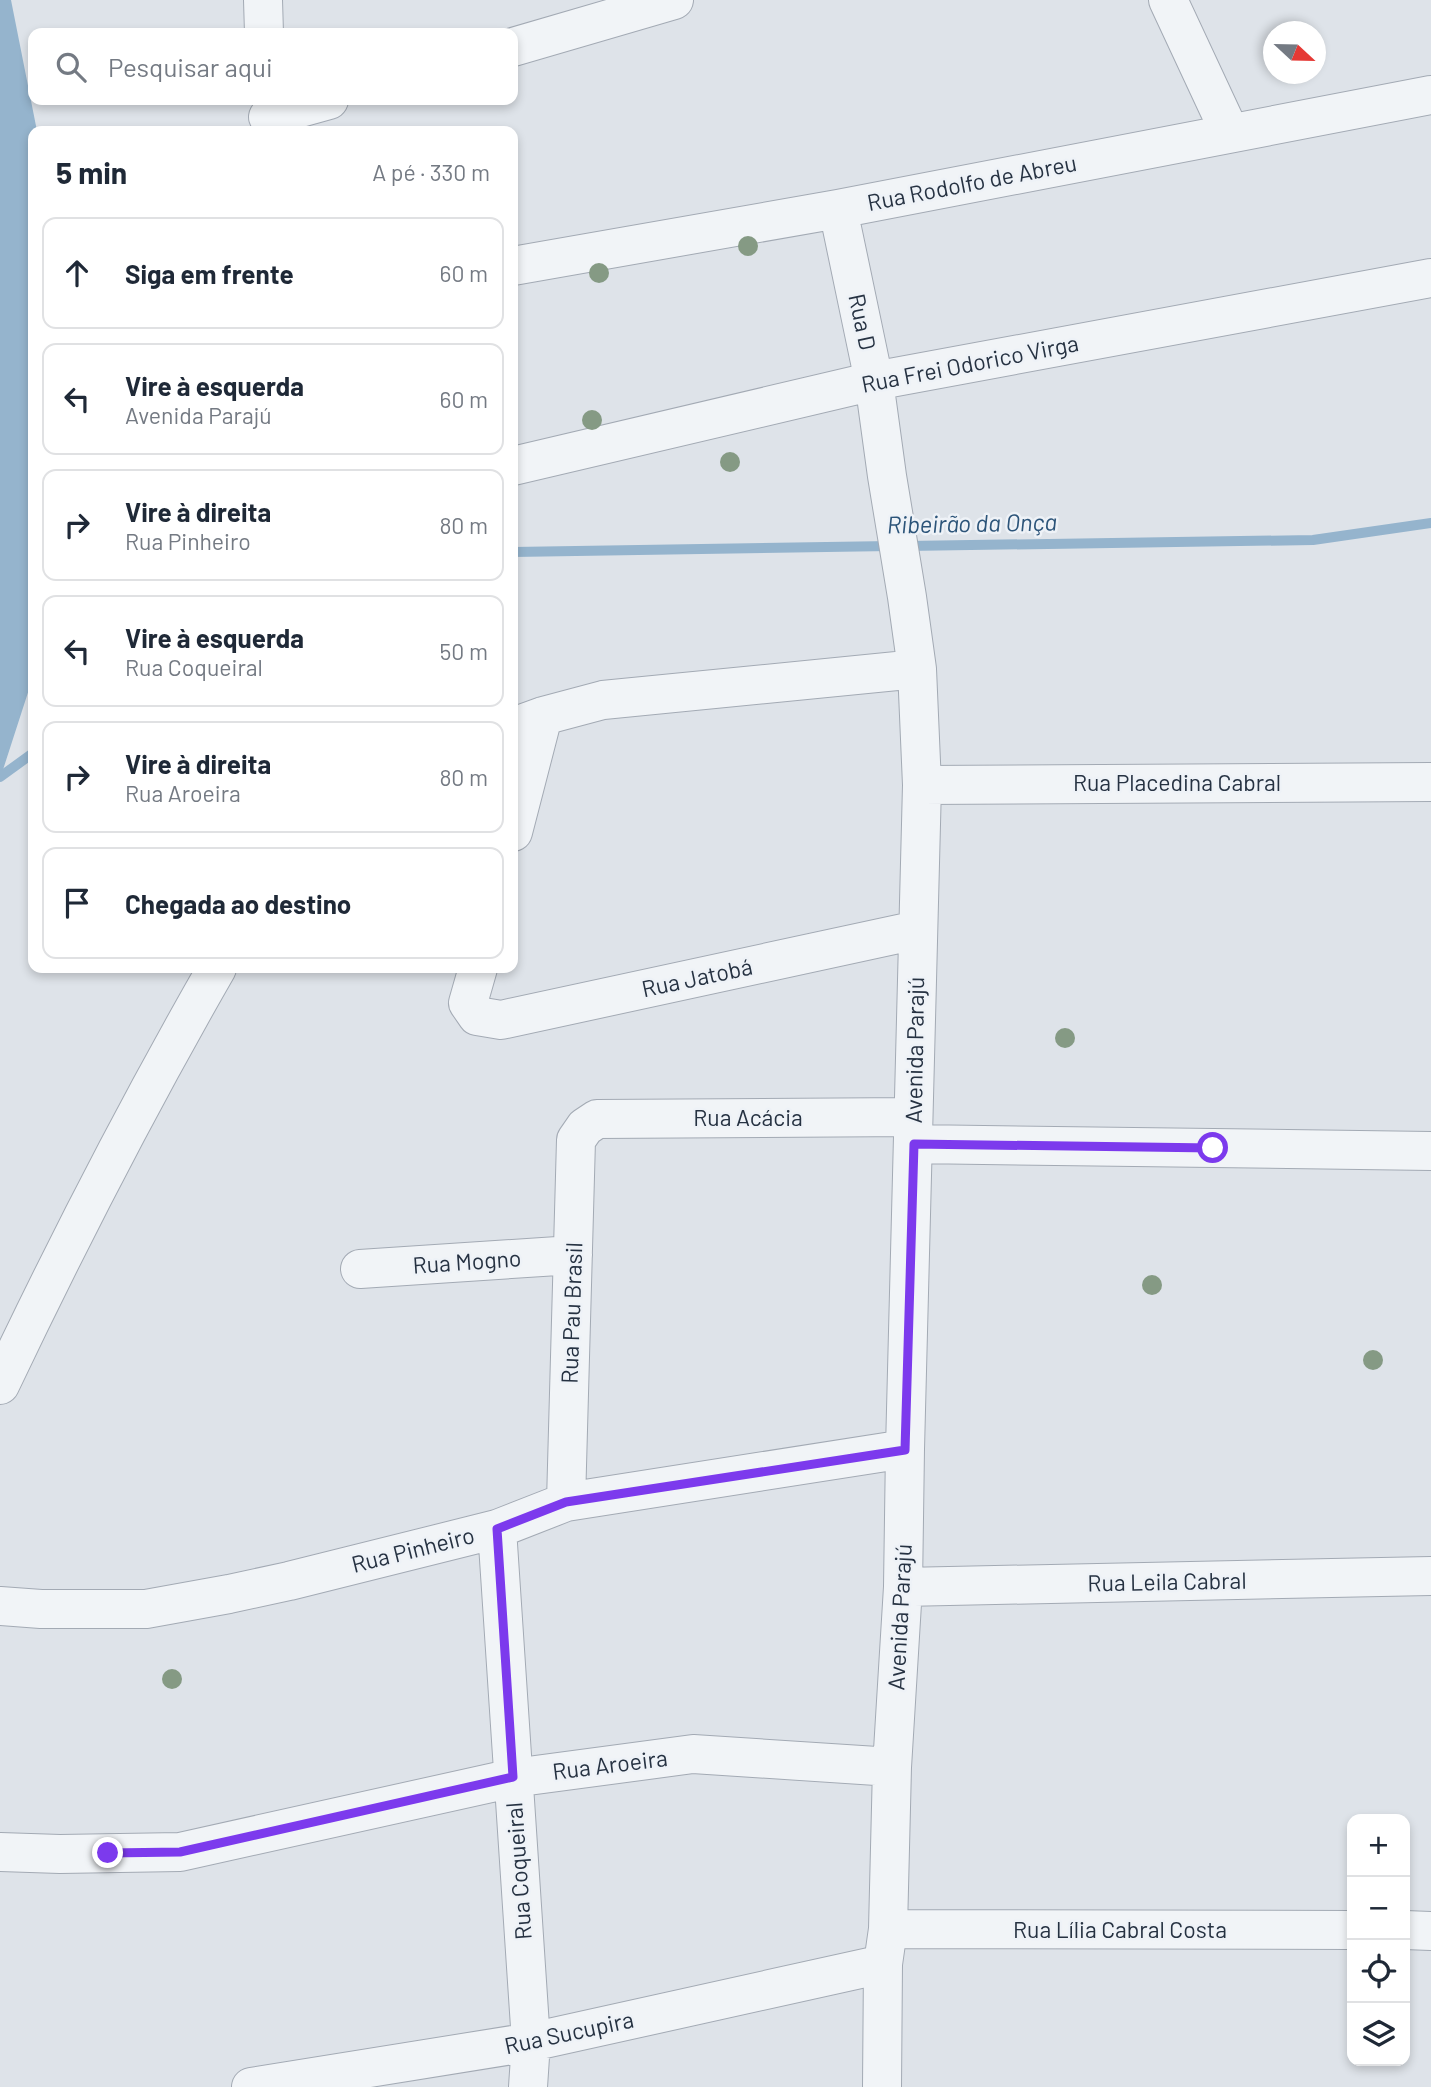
<!DOCTYPE html>
<html lang="pt">
<head>
<meta charset="utf-8">
<style>
  body { margin:0; font-family:Barlow,sans-serif; background:#f2f2f3; color:#1f2937 }
  .controls { position:absolute; right:21px; bottom:21px; display:grid; overflow:hidden; border-radius:14px; box-shadow:0 4px 10px #0003 }
  .controls button { width:63px; height:63px; display:grid; place-items:center; padding:0; border:0; border-bottom:2px solid #e0e1e3; background:#fff; color:#1f2937; font:35px sans-serif }
  .compass { position:absolute; left:1263px; top:21px; width:63px; height:63px; border-radius:50%; background:#fff; box-shadow:0 4px 10px #0003; rotate:112deg }
  .stop { position:absolute; width:21px; height:21px; margin:-16px; border:5px solid #7c3aed; border-radius:50%; background:#fff }
  .stop.end { background:#7c3aed; border-color:#fff; box-shadow:0 2px 7px #0008 }
  .list { margin:0; padding:0; list-style:none }
  h2 { display:flex; justify-content:space-between; align-items:center; height:91px; margin:0; padding:0 28px; font-size:30px }
  h2 small { font-size:23px; font-weight:400; color:#747a83 }
  .list li { display:grid; grid-template-columns:46px 1fr auto; gap:21px; align-items:center; box-sizing:border-box; height:112px; margin:0 14px 14px; padding:0 14px; border:2px solid #e0e1e3; border-radius:14px }
  .list b { display:block; font-size:26px; white-space:nowrap }
  .list p { margin:0; font-size:23px; white-space:nowrap; color:#747a83 }
  .list em { font-size:23px; font-style:normal; color:#747a83 }
  .icon { flex:none; width:38px; height:38px; fill:none; stroke:currentColor; stroke-width:2; stroke-linecap:round; stroke-linejoin:round }
  .map { position:relative; flex:none; width:1431px; height:2087px; overflow:hidden }
  .search { position:absolute; background:#fff; box-shadow:0 4px 10px #0003; left:28px; top:28px; width:490px; height:77px; display:flex; align-items:center; gap:18px; box-sizing:border-box; padding:0 24px; border-radius:14px; color:#747a83; font-size:26px }
  .panel { position:absolute; background:#fff; box-shadow:0 4px 10px #0003; left:28px; top:126px; width:490px; height:847px; border-radius:14px }
  .map>svg:first-child { display:block }
  .water { fill:#95b4cd }
  .lines { fill:none; stroke-linecap:round; stroke-linejoin:round }
  .stream { stroke:#95b4cd; stroke-width:10 }
  .minor-casing { stroke:#a3aab4; stroke-width:40 }
  .minor { stroke:#f1f4f7; stroke-width:38 }
  .tree { fill:#859a84 }
  .route { stroke:#7c3aed; stroke-width:9 }
  .labels { text-anchor:middle; stroke-width:5; stroke-linejoin:round; paint-order:stroke }
  .street-label { font-size:23px; fill:#263242; stroke:#eef2f7 }
  .water-label { font-size:24px; font-style:italic; fill:#2c5479; stroke:#eef2f7 }
</style>
</head>
<body>
<div class="map">
<svg width="1431" height="2087" viewBox="0 0 1431 2087">
  <rect width="100%" height="100%" fill="#dee3e9"/>
  <!-- water -->
  <path class="water" d="M 0,0 L 11,0 L 37,131 L 33,131 L 33,677 L 0,779 Z"/>
  <g class="lines">
    <!-- stream -->
    <path class="stream" d="M 907,546 L 1313,540 L 1431,523
      M 513,552 L 891,546
      M 0,777 L 33,753"/>
    <defs>
      <path id="minor" d="M 263,0 L 264,33
        M 1168,0 L 1230,133
        M 513,47 L 674,0
        M 268,117 L 329,100
        M 838,209 L 874,381 L 887,476 L 907,597 L 917,669 L 922,785 L 905,1449 L 903,1587 L 892,1767 L 888,1929 L 883,1964 L 882,2087
        M 513,266 L 838,209 L 1431,95
        M 513,466 L 874,381 L 1431,278
        M 513,727 L 543,716 L 603,700 L 917,669
        M 922,785 L 1431,782
        M 513,832 L 543,716
        M 478,968 L 468,1003 L 477,1016 L 501,1020 L 917,930
        M 914,1144 L 1431,1151
        M 360,1269 L 573,1255
        M 0,1385 C 67,1244 139,1104 217,968
        M 566,1502 L 576,1140 L 585,1127 L 597,1119 L 913,1117
        M 497,1529 L 531,2042 L 528,2087
        M 903,1587 L 1431,1576
        M 0,1606 L 41,1609 L 146,1609 L 229,1594 L 289,1581 L 497,1529 L 566,1502 L 905,1449
        M 0,1852 L 60,1854 L 180,1852 L 513,1778 L 693,1754 L 892,1767
        M 888,1929 L 1352,1930
        M 1405,1930 L 1431,1931
        M 251,2087 L 531,2042 L 883,1964"/>
    </defs>
    <!-- minor casing -->
    <use href="#minor" class="minor-casing"/>
    <!-- minor -->
    <use href="#minor" class="minor"/>
  </g>
  <!-- trees -->
  <g class="tree">
    <circle cx="748" cy="246" r="10"/>
    <circle cx="599" cy="273" r="10"/>
    <circle cx="592" cy="420" r="10"/>
    <circle cx="730" cy="462" r="10"/>
    <circle cx="1065" cy="1038" r="10"/>
    <circle cx="1152" cy="1285" r="10"/>
    <circle cx="1373" cy="1360" r="10"/>
    <circle cx="172" cy="1679" r="10"/>
  </g>
  <g class="lines">
    <!-- route -->
    <path class="route" d="M 108,1853 L 180,1852 L 513,1777 L 497,1529 L 566,1502 L 905,1450 L 914,1144 L 1213,1148"/>
  </g>
  <g class="labels">
    <!-- street labels -->
    <g class="street-label">
      <text transform="translate(972 183) rotate(-11)" y="8">Rua Rodolfo de Abreu</text>
      <text transform="translate(862 322) rotate(78)" y="8">Rua D</text>
      <text transform="translate(970 364) rotate(-11)" y="8">Rua Frei Odorico Virga</text>
      <text x="1177" y="791">Rua Placedina Cabral</text>
      <text transform="translate(697 978) rotate(-12)" y="8">Rua Jatobá</text>
      <text transform="translate(915 1050) rotate(-89)" y="8">Avenida Parajú</text>
      <text x="748" y="1126">Rua Acácia</text>
      <text transform="translate(467 1262) rotate(-4)" y="8">Rua Mogno</text>
      <text transform="translate(572 1313) rotate(-88)" y="8">Rua Pau Brasil</text>
      <text transform="translate(413 1550) rotate(-14)" y="8">Rua Pinheiro</text>
      <text transform="translate(1167 1582) rotate(-1)" y="8">Rua Leila Cabral</text>
      <text transform="translate(900 1617) rotate(-87)" y="8">Avenida Parajú</text>
      <text transform="translate(610 1765) rotate(-7)" y="8">Rua Aroeira</text>
      <text transform="translate(519 1871) rotate(-94)" y="8">Rua Coqueiral</text>
      <text x="1120" y="1938">Rua Lília Cabral Costa</text>
      <text transform="translate(569 2033) rotate(-12)" y="8">Rua Sucupira</text>
    </g>
    <!-- water labels -->
    <g class="water-label">
      <text transform="translate(972 524) rotate(-1)" y="8">Ribeirão da Onça</text>
    </g>
  </g>
</svg>
<div class="controls">
<button>+</button>
<button>−</button>
<button><svg class="icon" aria-label="locate" viewBox="0 0 24 24"><circle cx="12" cy="12" r="6"/><path d="M12 2v4M12 18v4M2 12h4M18 12h4"/></svg></button>
<button><svg class="icon" aria-label="layers" viewBox="0 0 24 24"><path d="M12 4l9 5-9 5-9-5zM3 14l9 5 9-5"/></svg></button>
</div>
<svg class="compass" viewBox="-18 -18 36 36"><path d="M0-13l5 13h-10z" fill="#e53935"/><path d="M0 13l5-13h-10z" fill="#747a83"/></svg>
<div class="stop" style="left:1213px;top:1148px"></div>
<div class="stop end" style="left:108px;top:1853px"></div>
<div class="search"><svg class="icon" aria-label="search" viewBox="0 0 24 24"><circle cx="10" cy="10" r="6"/><path d="M15 15l6 6"/></svg>Pesquisar aqui</div>
<section class="panel">
<h2>5 min<small>A pé · 330 m</small></h2>
<ul class="list">
<li><svg class="icon" aria-label="ahead" viewBox="0 0 24 24"><path d="M12 20V5M6 11l6-6 6 6"/></svg><div><b>Siga em frente</b></div><em>60 m</em></li>
<li><svg class="icon" aria-label="left" viewBox="0 0 24 24"><path d="M17 20v-9H6M10 6l-5 5 5 5"/></svg><div><b>Vire à esquerda</b><p>Avenida Parajú</p></div><em>60 m</em></li>
<li><svg class="icon" aria-label="right" viewBox="0 0 24 24"><path d="M7 20v-9h11M14 6l5 5-5 5"/></svg><div><b>Vire à direita</b><p>Rua Pinheiro</p></div><em>80 m</em></li>
<li><svg class="icon" aria-label="left" viewBox="0 0 24 24"><path d="M17 20v-9H6M10 6l-5 5 5 5"/></svg><div><b>Vire à esquerda</b><p>Rua Coqueiral</p></div><em>50 m</em></li>
<li><svg class="icon" aria-label="right" viewBox="0 0 24 24"><path d="M7 20v-9h11M14 6l5 5-5 5"/></svg><div><b>Vire à direita</b><p>Rua Aroeira</p></div><em>80 m</em></li>
<li><svg class="icon" aria-label="arrive" viewBox="0 0 24 24"><path d="M6 21V4h12l-3 4 3 4H6"/></svg><div><b>Chegada ao destino</b></div></li>
</ul>
</section>
</div>
</body>
</html>
